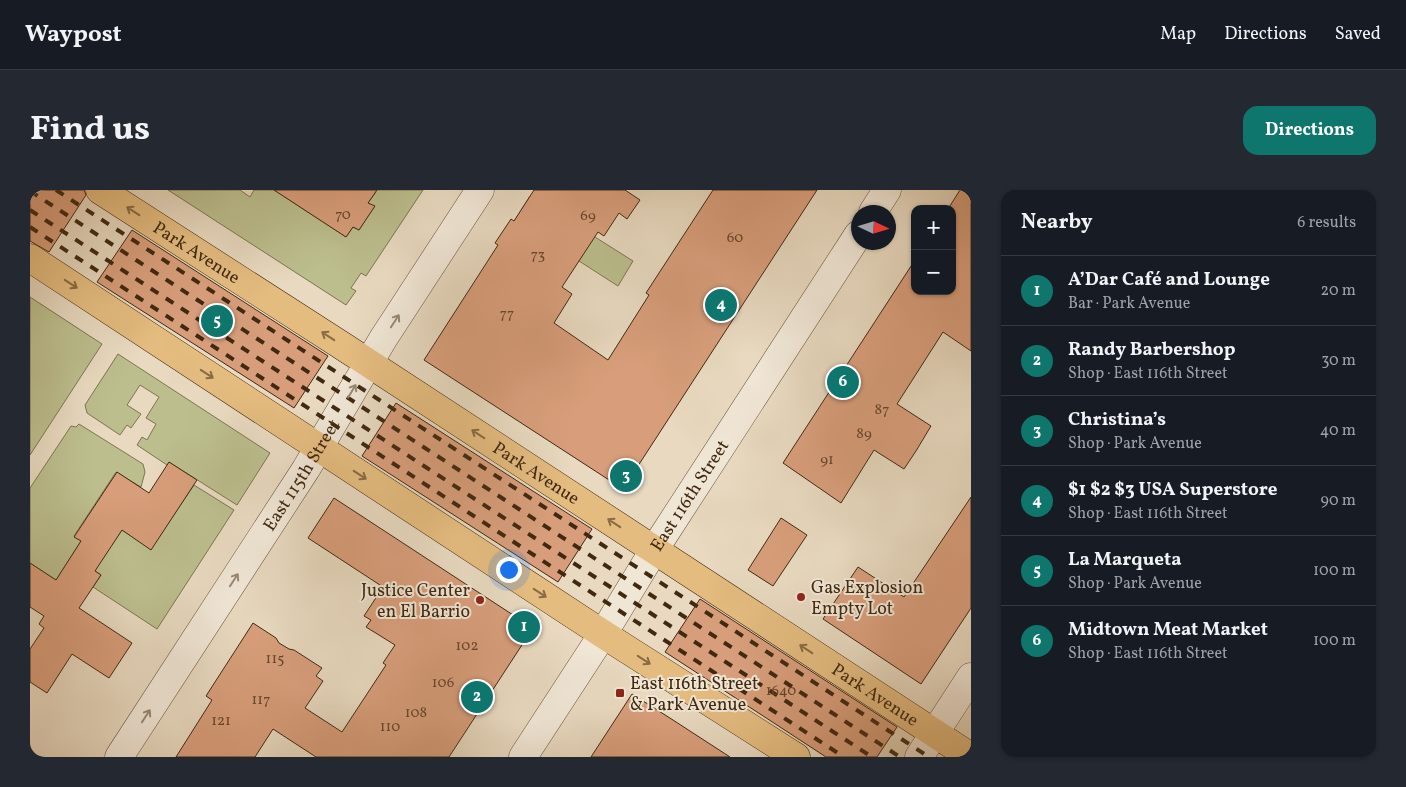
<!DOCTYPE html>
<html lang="en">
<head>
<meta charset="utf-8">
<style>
  body { margin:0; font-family:Vollkorn,serif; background:#242831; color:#f1f3f6 }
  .controls { position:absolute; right:15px; top:15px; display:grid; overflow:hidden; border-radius:10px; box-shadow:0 1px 4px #0004 }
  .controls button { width:45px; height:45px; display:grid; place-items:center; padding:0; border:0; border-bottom:1px solid #363941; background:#171b24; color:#f1f3f6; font:25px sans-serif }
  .compass { position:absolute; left:821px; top:15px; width:45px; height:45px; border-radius:50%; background:#171b24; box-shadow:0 1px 4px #0004; rotate:94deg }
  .you { position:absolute; left:478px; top:379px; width:18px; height:18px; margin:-12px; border:4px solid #fff; border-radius:50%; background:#1a73e8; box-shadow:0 0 0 8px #1a73e833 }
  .badge { display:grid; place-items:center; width:32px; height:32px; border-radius:50%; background:#0f766e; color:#fff; font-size:16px; font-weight:700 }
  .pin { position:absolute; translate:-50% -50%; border:2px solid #fff; box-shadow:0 1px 5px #0006 }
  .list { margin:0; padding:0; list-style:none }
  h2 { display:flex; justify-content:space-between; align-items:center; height:65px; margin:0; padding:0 20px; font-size:21px }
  h2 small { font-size:16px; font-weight:400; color:#9ea1a6 }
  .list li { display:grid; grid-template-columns:32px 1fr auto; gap:15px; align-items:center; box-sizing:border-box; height:70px; padding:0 20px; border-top:1px solid #363941 }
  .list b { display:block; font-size:19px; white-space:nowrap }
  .list p { margin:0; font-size:16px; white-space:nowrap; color:#9ea1a6 }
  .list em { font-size:16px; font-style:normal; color:#9ea1a6 }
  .map { position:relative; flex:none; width:941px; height:567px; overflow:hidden; border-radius:15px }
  header { display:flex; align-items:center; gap:30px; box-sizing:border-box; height:70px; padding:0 25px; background:#171b24; border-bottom:1px solid #363941 }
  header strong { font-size:24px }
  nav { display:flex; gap:28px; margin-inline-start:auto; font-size:18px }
  .intro { display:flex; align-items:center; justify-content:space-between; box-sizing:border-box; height:120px; padding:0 30px }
  h1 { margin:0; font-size:35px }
  .button { padding:12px 22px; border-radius:15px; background:#0f766e; color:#fff; font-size:18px; font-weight:700 }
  main { display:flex; gap:30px; padding:0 30px }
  aside { flex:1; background:#171b24; border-radius:15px; box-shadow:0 1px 4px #0004 }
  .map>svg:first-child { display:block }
  .green { fill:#bcbe8e; stroke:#7e7450 }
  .building { fill:#d89e7b; stroke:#412911 }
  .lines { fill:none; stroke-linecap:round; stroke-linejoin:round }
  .minor-casing { stroke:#6b553d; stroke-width:29 }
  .major-casing { stroke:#412911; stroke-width:29 }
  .minor { stroke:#f0e6d6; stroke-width:28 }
  .major { stroke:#e4bc80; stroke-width:28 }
  .rail { stroke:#412911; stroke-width:4; stroke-dasharray:9 9; stroke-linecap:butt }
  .oneway { stroke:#8a6b43 }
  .oneway2 { stroke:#988874 }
  .poi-dot { fill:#8f2418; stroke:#f0e6d6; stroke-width:2 }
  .labels { text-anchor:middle; stroke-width:4; stroke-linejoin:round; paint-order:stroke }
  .number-label { font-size:15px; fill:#67462c }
  .street-label { font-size:18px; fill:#412911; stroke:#f0e6d6 }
  .poi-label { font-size:18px; fill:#412911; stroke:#f0e6d6; text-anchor:start }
</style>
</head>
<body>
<header>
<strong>Waypost</strong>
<nav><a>Map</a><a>Directions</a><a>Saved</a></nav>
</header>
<div class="intro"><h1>Find us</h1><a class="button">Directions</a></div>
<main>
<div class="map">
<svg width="941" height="567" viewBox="0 0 941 567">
  <rect width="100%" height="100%" fill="#e8d9c0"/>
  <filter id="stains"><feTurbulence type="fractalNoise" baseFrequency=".004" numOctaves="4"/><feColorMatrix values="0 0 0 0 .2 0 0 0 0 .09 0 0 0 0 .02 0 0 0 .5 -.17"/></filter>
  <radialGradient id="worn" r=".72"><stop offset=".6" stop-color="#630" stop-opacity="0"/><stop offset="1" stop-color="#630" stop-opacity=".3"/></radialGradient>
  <!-- green -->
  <path class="green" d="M 138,0 L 210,0 L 220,7 L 224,0 L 244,0 L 316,47 L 323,37 L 329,40 L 344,17 L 338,13 L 346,2 L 344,0 L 393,0 L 336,86 L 331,83 L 321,98 L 326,101 L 316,115 Z
    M 500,6 L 603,71 L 588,96 L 485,30 Z
    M 0,107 L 72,154 L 0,265 Z
    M 88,164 L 240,263 L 207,315 L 139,272 L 137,275 L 107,255 L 112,247 L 117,250 L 126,234 L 116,228 L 129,207 L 110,195 L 97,215 L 111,224 L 101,238 L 97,235 L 90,245 L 57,223 L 55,215 Z
    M 49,234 L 113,274 L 115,282 L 111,297 L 86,282 L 44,346 L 51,351 L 26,390 L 0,373 L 0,298 L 41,236 L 46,237 Z
    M 164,295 L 204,320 L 127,439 L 63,397 L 71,385 L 64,380 L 92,340 L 121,359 Z"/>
  <!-- building -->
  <path class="building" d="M 0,0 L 54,0 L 56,5 L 19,62 L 0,51 Z
    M 244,0 L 347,0 L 338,13 L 345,16 L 329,40 L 323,37 L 316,47 Z
    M 504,0 L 595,0 L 610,10 L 597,29 L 589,23 L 574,46 L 568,42 L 532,97 L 542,104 L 524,133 L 578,170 L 619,105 L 616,103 L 683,0 L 787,0 L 593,299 L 394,170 L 468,55 L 465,53 L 481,29 L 484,31 Z
    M 930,0 L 941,0 L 941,161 L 913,142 L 867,214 L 901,236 L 886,261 L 874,279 L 844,260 L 811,313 L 753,273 L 885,70 L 885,101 L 922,101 L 922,19 L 918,19 Z
    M 102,40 L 298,166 L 264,218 L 67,92 Z
    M 366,213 L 562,339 L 528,392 L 332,266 Z
    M 139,272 L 167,290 L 121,360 L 92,340 L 65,381 L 71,385 L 49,418 L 102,453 L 79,488 L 42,464 L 17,503 L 0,492 L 0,459 L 14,438 L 9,434 L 14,426 L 0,417 L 0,373 L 26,390 L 51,351 L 44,347 L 87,282 L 119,303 Z
    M 941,307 L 941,418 L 891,494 L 793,429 L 828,377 L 874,407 Z
    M 304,308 L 503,438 L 419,567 L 286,567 L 243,539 L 225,567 L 146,567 L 182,510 L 176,506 L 223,433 L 246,448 L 249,453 L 259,459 L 264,460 L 292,478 L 286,486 L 293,491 L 275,518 L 312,542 L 356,475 L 353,473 L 365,455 L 336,437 L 341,430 L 334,426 L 353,397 L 278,348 Z
    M 751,328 L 777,345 L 743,396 L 718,380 Z
    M 670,409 L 867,537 L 847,567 L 796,567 L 635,462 Z
    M 602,504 L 643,530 L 700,567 L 561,567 Z"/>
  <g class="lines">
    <defs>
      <g id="minor">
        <path d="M 843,22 L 857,0"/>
        <path id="s1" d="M 89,567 L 276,279 L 353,149 L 450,0"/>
        <path id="s2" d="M 493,567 L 573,444 L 624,360 L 828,45"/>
        <path d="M 889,567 L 941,487"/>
      </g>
      <g id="major">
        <path id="s3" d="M 70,0 L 314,157 L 941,567"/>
        <path d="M 0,68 L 573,444 L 766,567"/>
      </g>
    </defs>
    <!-- minor casing -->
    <use href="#minor" class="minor-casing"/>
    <!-- major casing -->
    <use href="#major" class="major-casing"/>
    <!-- minor -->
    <use href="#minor" class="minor"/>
    <!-- major -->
    <use href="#major" class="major"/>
    <!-- rail -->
    <path class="rail" d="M 26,0 L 899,567
      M 0,1 L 870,567
      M 0,20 L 842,567
      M 0,37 L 814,567"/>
  </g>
  <!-- one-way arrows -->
  <defs><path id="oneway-shaft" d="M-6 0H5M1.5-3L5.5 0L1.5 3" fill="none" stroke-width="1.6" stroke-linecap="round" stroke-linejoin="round" transform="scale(1.25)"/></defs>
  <g class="oneway">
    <use href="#oneway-shaft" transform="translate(103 21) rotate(-147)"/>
    <use href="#oneway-shaft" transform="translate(41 94) rotate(33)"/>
    <use href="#oneway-shaft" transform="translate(298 146) rotate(-147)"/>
    <use href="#oneway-shaft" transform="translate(177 184) rotate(33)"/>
    <use href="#oneway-shaft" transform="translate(448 244) rotate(-147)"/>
    <use href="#oneway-shaft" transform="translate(330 285) rotate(33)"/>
    <use href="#oneway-shaft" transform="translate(584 333) rotate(-147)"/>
    <use href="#oneway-shaft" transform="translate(510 403) rotate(33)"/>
    <use href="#oneway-shaft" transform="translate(776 459) rotate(-147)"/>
    <use href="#oneway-shaft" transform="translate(614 470) rotate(33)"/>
  </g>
  <g class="oneway2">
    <use href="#oneway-shaft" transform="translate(365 131) rotate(-57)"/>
    <use href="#oneway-shaft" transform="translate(322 201) rotate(-59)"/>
    <use href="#oneway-shaft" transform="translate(204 390) rotate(-57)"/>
    <use href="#oneway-shaft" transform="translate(116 526) rotate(-57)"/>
  </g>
  <!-- markers -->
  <g class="poi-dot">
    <circle cx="771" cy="407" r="5"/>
    <circle cx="450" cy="410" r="5"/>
    <rect x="585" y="498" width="10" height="10" rx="2.5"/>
  </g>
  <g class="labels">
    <!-- number labels -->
    <g class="number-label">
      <text x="313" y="29">70</text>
      <text x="558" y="30">69</text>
      <text x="705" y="52">60</text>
      <text x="508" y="69">73</text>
      <text x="477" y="128">77</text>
      <text x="852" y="224">87</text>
      <text x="834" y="248">89</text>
      <text x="797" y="274">91</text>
      <text x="437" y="460">102</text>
      <text x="245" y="473">115</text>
      <text x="413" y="497">106</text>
      <text x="751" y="505">1640</text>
      <text x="231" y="514">117</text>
      <text x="386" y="527">108</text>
      <text x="191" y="535">121</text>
      <text x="360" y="541">110</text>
    </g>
    <!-- street labels -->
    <g class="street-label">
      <text dy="6" stroke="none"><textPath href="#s3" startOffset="115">Park Avenue</textPath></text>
      <text dy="6" stroke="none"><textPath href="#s3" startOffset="520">Park Avenue</textPath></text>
      <text dy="6" stroke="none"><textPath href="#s1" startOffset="336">East 115th Street</textPath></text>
      <text dy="6" stroke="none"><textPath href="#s2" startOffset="310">East 116th Street</textPath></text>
      <text dy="6" stroke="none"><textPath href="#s3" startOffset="925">Park Avenue</textPath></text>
    </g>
    <!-- poi labels -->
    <g class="poi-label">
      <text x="781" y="403">Gas Explosion<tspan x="781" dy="21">Empty Lot</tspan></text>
      <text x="440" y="406" text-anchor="end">Justice Center<tspan x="440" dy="21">en El Barrio</tspan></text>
      <text x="600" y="499">East 116th Street<tspan x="600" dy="21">&amp; Park Avenue</tspan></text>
    </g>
  </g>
  <rect width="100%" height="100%" filter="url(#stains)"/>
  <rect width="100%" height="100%" fill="url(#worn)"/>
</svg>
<div class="controls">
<button>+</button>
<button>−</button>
</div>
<svg class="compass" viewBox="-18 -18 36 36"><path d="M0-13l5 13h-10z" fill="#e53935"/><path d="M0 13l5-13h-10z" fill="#9ea1a6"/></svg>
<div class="you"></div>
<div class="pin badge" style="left:494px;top:437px">1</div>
<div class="pin badge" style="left:447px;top:507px">2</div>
<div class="pin badge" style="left:596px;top:286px">3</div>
<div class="pin badge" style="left:691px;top:115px">4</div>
<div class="pin badge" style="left:187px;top:131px">5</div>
<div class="pin badge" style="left:813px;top:192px">6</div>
</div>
<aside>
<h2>Nearby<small>6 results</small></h2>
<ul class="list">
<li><span class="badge">1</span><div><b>A’Dar Café and Lounge</b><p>Bar · Park Avenue</p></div><em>20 m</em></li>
<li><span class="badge">2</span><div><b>Randy Barbershop</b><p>Shop · East 116th Street</p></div><em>30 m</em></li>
<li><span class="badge">3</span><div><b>Christina’s</b><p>Shop · Park Avenue</p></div><em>40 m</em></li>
<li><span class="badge">4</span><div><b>$1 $2 $3 USA Superstore</b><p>Shop · East 116th Street</p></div><em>90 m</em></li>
<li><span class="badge">5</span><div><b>La Marqueta</b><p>Shop · Park Avenue</p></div><em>100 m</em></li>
<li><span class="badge">6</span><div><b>Midtown Meat Market</b><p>Shop · East 116th Street</p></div><em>100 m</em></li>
</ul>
</aside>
</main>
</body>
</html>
